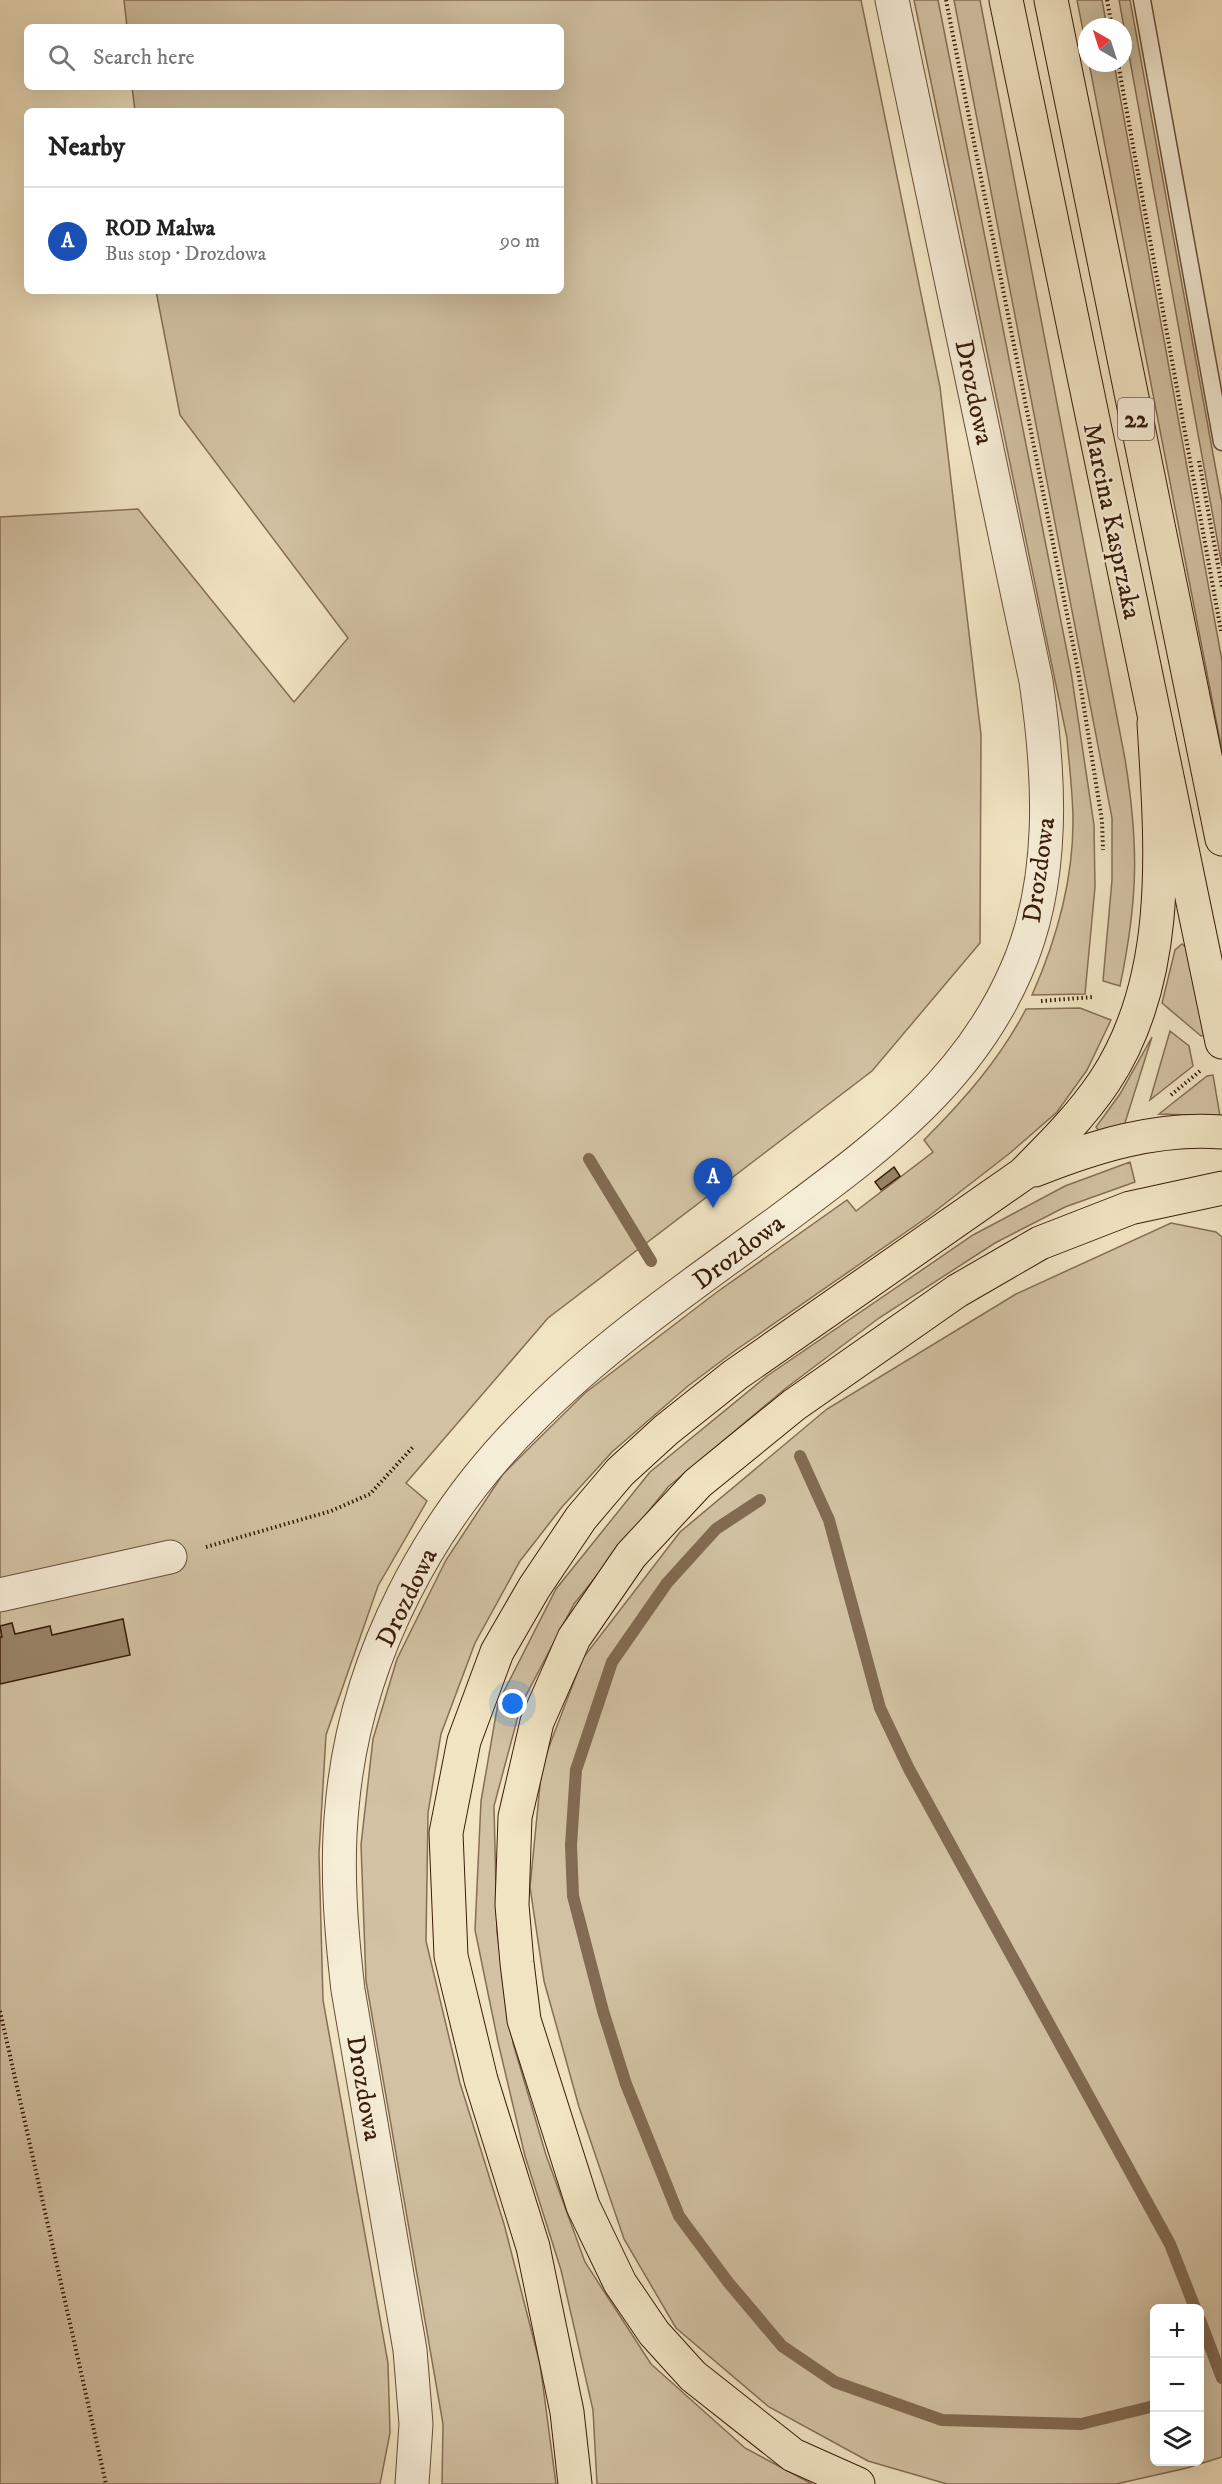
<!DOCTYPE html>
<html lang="en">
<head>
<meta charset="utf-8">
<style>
  body { margin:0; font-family:"IM FELL DW Pica",serif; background:#f6f6f6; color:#222 }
  .controls { position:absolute; right:18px; bottom:18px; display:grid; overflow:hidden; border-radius:9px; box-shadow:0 6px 24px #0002 }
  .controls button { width:54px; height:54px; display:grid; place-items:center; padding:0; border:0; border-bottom:2px solid #e0e0e0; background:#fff; color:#222; font:30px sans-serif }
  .compass { position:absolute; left:1078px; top:18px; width:54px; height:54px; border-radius:50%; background:#fff; box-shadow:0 6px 24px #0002; rotate:321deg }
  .you { position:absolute; left:513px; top:1704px; width:21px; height:21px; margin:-15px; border:4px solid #fff; border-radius:50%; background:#1a73e8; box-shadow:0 0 0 9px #1a73e833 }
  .badge { display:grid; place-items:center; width:39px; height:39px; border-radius:50%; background:#d93025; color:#fff; font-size:20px; font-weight:700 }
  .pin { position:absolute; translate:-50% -50px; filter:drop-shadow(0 2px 3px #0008) }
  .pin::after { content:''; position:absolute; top:32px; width:21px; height:18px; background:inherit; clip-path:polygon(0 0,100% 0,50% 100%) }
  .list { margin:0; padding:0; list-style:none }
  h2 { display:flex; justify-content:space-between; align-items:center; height:78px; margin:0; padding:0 24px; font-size:26px }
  h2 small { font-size:20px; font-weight:400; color:#767676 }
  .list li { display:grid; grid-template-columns:39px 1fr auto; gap:18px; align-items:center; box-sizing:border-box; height:108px; padding:0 24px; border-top:2px solid #e0e0e0 }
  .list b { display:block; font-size:22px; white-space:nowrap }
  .list p { margin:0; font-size:20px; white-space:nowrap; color:#767676 }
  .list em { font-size:20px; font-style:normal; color:#767676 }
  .icon { flex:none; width:33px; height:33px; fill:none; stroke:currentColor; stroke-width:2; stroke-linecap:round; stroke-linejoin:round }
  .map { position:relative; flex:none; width:1222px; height:2484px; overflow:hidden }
  .search { position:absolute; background:#fff; box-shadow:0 6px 24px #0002; left:24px; top:24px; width:540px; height:66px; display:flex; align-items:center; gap:15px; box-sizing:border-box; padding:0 21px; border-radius:9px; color:#767676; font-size:22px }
  .panel { position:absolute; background:#fff; box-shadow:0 6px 24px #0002; left:24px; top:108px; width:540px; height:186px; border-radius:9px }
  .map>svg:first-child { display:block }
  .green { fill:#d2c2a3; stroke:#866e56; stroke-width:1.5; fill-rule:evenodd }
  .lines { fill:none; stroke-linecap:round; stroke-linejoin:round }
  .stream { stroke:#826b52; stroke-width:12 }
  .building { fill:#998469; stroke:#391b09; stroke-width:1.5 }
  .lane-casing { stroke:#674d37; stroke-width:19 }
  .street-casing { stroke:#674d37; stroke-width:35 }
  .primary-casing { stroke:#391b09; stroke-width:35 }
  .highway-casing { stroke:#391b09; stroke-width:35 }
  .path { stroke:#391b09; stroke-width:4; stroke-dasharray:1.5 3; stroke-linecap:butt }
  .lane { stroke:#f6edd7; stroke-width:16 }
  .street { stroke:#f6edd7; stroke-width:33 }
  .primary { stroke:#f1e4c2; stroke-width:33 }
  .highway { stroke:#f1e4c2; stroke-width:33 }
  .labels { text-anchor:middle; stroke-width:4.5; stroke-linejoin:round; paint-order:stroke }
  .shield { fill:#f6edd7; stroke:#725a47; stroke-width:1.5 }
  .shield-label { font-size:24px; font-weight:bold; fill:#391b09 }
  .street-label { font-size:26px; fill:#391b09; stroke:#f6edd7 }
</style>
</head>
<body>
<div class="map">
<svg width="1222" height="2484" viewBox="0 0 1222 2484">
  <rect width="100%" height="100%" fill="#f1e4c2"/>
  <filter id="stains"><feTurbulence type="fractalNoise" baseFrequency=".00333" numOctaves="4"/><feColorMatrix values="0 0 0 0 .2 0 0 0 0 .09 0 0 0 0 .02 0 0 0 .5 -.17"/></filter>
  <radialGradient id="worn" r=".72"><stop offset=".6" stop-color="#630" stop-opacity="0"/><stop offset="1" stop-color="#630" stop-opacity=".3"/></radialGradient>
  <!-- green -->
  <path class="green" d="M 124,0 L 861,0 L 940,387 L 981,735 L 980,943 L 872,1071 L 548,1318 L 406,1483 L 427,1501 L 378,1586 L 326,1735 L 319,1853 L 323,2000 L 388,2363 L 390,2433 L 380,2484 L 0,2484 L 0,517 L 138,509 L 294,702 L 348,638 L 180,415 L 156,291 L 561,291 L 561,111 L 135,111 L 132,87 L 561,87 L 561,27 L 127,27 Z
    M 914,0 L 938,0 L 1071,672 L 1094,825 L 1095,887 L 1085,994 L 1032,995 C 1056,941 1073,880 1073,821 C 1073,793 1069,765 1067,738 Z
    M 954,0 L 980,0 L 1125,759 C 1139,845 1138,900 1120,986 L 1103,981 L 1112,880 L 1112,818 Z
    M 1077,0 L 1102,0 L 1107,27 L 1087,27 L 1087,51 Z
    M 1119,0 L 1130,0 L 1222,503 L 1222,566 Z
    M 1089,63 L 1114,63 L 1222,661 L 1222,751 Z
    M 1182,944 L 1186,947 L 1205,1035 L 1201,1036 L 1162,1003 L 1175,950 Z
    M 1080,1008 L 1111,1020 L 1087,1070 L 1057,1112 L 1010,1153 L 929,1216 L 736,1350 L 688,1386 L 612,1452 L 562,1507 L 520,1561 L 475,1643 L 441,1734 L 428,1813 L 426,1941 L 460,2083 L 504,2224 L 540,2364 L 556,2484 L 442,2484 L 443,2424 L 366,1981 L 361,1845 L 373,1739 L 397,1659 L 446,1560 L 503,1474 L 585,1393 L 717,1292 L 847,1200 L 856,1211 L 933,1152 L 924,1140 C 964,1100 1000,1059 1026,1009 Z
    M 1170,1031 L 1189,1046 L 1193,1066 L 1150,1100 Z
    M 1152,1037 L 1124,1126 L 1100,1133 L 1096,1127 L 1120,1094 Z
    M 1213,1075 L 1220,1116 L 1159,1114 L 1207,1076 Z
    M 1130,1162 L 1135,1182 L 1065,1207 L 995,1243 L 879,1318 L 786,1388 L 668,1487 L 574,1604 L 521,1705 L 494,1806 L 497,1932 L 513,2043 L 546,2155 L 585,2262 L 651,2364 L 745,2448 L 812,2484 L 597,2484 L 593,2410 L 561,2270 L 525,2156 L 498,2042 L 475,1930 L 481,1801 L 498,1703 L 556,1589 L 650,1472 L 767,1376 L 973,1235 L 1065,1186 Z
    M 1171,1223 L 1216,1232 L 1222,1237 L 1222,2457 L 1187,2468 L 1116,2484 L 947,2484 L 868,2461 L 769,2407 L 676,2328 L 624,2239 L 579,2107 L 544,1981 L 530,1887 L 542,1765 L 583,1658 L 680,1532 L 827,1409 L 1016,1294 ZM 1154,2308 L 1200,2308 L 1200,2462 L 1154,2462 Z"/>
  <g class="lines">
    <!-- stream -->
    <path class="stream" d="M 589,1159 L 651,1261
      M 800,1456 L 829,1520 L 880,1708 L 909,1769 L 1170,2244 L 1195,2308
      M 760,1500 L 716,1529 L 667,1583 L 612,1662 L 576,1770 L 571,1845 L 573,1896 L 603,2011 L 626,2084 L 679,2216 L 728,2282 L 782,2346 L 835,2382 L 942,2420 L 1081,2424 L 1154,2406
      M 1200,2320 L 1222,2378"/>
  </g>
  <!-- building -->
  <path class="building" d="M 894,1167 L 900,1176 L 881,1190 L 875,1182 Z
    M 123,1619 L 130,1655 L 0,1684 L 0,1637 L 2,1637 L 0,1626 L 12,1623 L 15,1634 L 50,1626 L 52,1635 Z"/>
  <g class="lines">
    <defs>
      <path id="lane" d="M 1142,0 L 1222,442"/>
      <path id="street" d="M 0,1595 L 170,1557
        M 412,2484 L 416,2424 L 410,2350 L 348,1990 C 341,1929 336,1869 342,1807 C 355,1659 429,1518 535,1415 C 608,1342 695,1283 778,1222 C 874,1150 966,1086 1016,971 C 1056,881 1050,776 1036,681 L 892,0"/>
      <path id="primary" d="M 1006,0 L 1222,1042
        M 1051,0 L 1222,839"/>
      <path id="highway" d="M 1035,1170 C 1095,1146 1157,1127 1222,1132
        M 575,2484 L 567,2412 L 533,2247 L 481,2080 L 451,1956 L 446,1833 L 464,1741 L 497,1652 L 534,1588 L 581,1518 L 620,1472 L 666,1430 L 735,1375 L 1023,1174 C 1052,1145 1081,1116 1104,1082 C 1174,977 1161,842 1154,723
        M 858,2484 L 793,2455 L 693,2376 L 654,2333 L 620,2283 L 583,2206 L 524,2020 L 517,1963 L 512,1905 L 515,1817 L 537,1722 L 574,1638 L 631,1555 L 698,1483 L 794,1405 L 957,1291 L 1040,1243 L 1130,1208 L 1222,1188"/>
    </defs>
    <!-- lane casing -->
    <use href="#lane" class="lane-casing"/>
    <!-- street casing -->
    <use href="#street" class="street-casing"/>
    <!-- primary casing -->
    <use href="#primary" class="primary-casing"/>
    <!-- highway casing -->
    <use href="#highway" class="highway-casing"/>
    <!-- path -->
    <path class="path" d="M 946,0 L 1078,670 L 1102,821 L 1103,850
      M 1107,0 L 1112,27
      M 1118,63 L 1221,631
      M 1199,461 L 1222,587
      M 1041,1001 L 1093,997
      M 1171,1095 L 1200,1071
      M 206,1547 L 331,1511 L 370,1494 L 413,1447
      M 0,2011 L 106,2484"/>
    <!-- lane -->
    <use href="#lane" class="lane"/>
    <!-- street -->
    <use href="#street" class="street"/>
    <!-- primary -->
    <use href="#primary" class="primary"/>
    <!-- highway -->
    <use href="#highway" class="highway"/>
  </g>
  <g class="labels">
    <!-- shield labels -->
    <rect class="shield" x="1118" y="398" width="36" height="42" rx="4.5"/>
    <g class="shield-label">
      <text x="1136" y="427">22</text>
    </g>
    <!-- street labels -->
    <g class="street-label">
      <text transform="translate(975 392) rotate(78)" y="9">Drozdowa</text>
      <text transform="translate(1113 521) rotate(78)" y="9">Marcina Kasprzaka</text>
      <text transform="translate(1038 870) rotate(-82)" y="9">Drozdowa</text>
      <text transform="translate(738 1251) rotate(-37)" y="9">Drozdowa</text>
      <text transform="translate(406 1597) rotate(-64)" y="9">Drozdowa</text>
      <text transform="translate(365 2088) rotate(80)" y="9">Drozdowa</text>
    </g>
  </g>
  <rect width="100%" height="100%" filter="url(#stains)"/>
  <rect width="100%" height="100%" fill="url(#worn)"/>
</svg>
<div class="controls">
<button>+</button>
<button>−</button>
<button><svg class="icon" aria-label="layers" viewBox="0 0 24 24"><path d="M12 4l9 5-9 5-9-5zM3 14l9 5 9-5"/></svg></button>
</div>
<svg class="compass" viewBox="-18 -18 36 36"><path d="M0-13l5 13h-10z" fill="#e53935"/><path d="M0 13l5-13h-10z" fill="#767676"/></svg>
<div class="you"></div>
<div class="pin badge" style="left:713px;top:1208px;background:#1a4fb4">A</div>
<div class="search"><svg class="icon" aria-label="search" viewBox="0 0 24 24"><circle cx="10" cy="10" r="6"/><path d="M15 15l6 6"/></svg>Search here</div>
<section class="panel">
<h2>Nearby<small></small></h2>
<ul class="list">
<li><span class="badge" style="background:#1a4fb4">A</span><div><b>ROD Malwa</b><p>Bus stop · Drozdowa</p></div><em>90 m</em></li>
</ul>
</section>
</div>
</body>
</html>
